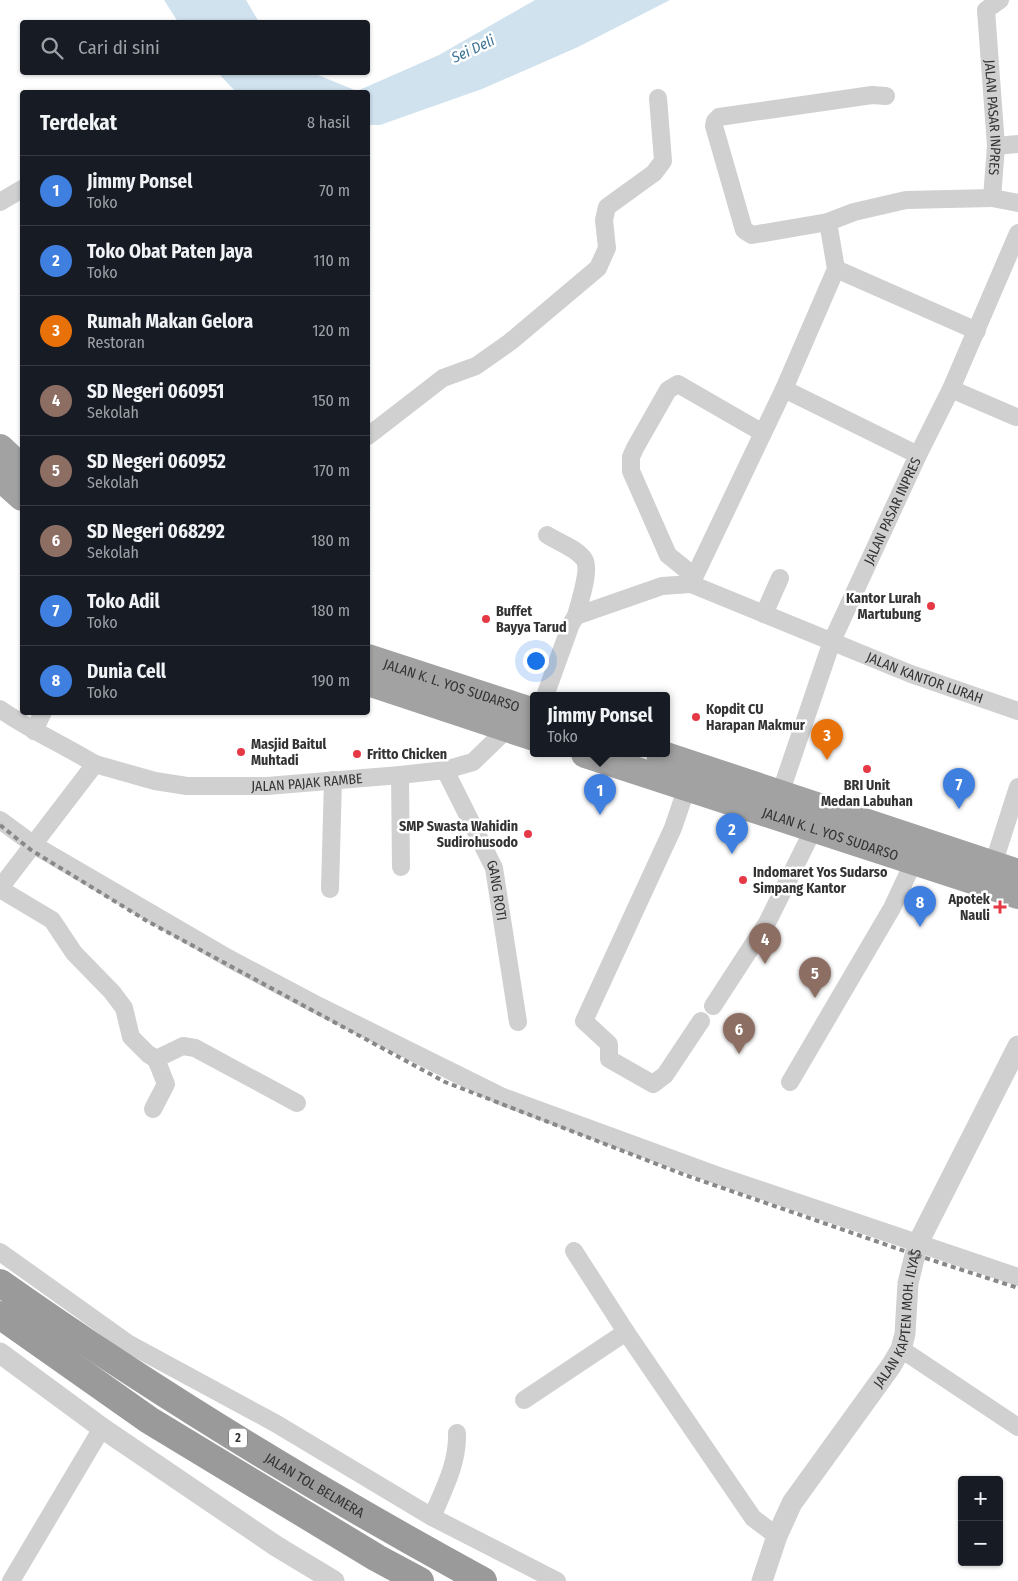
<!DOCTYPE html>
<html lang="id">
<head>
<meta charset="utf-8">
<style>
  body { margin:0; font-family:"Fira Sans Condensed",sans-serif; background:#242831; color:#f1f3f6 }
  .controls { position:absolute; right:15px; bottom:15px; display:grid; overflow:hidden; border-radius:5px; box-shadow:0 1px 4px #0004 }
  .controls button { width:45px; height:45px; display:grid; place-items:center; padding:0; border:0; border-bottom:1px solid #363941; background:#171b24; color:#f1f3f6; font:25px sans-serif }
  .you { position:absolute; left:535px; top:660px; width:18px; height:18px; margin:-12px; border:4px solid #fff; border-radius:50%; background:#1a73e8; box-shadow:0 0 0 8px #1a73e833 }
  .badge { display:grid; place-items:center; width:32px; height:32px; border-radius:50%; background:#e63946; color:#fff; font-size:16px; font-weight:700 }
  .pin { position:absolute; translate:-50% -41px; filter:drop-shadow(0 1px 2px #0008) }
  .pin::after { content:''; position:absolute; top:26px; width:18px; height:15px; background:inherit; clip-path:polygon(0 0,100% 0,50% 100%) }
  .popup { position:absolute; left:530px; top:692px; width:140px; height:65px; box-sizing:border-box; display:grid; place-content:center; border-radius:5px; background:#171b24; filter:drop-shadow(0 1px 4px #0005); font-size:16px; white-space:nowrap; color:#9ea1a6 }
  .popup b { font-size:19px; color:#f1f3f6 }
  .popup::after { content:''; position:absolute; left:50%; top:100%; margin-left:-10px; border:10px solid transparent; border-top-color:#171b24 }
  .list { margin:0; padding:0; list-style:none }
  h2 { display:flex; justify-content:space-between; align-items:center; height:65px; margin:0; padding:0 20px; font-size:21px }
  h2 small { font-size:16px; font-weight:400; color:#9ea1a6 }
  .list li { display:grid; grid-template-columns:32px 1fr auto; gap:15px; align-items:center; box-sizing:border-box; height:70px; padding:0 20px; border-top:1px solid #363941 }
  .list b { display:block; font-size:19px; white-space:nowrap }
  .list p { margin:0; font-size:16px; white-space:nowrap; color:#9ea1a6 }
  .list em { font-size:16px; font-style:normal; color:#9ea1a6 }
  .icon { flex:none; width:28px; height:28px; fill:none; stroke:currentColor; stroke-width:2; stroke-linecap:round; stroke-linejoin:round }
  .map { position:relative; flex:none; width:1018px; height:1581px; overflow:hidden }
  .search { position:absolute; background:#171b24; box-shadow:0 1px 4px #0004; left:20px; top:20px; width:350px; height:55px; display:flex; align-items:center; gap:12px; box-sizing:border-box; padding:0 18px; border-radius:5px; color:#9ea1a6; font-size:19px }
  .panel { position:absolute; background:#171b24; box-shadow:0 1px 4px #0004; left:20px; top:90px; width:350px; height:625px; border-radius:5px }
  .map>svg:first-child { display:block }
  .water { fill:#cfe2ee }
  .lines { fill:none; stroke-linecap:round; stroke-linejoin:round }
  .minor { stroke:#d0d0d0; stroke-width:18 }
  .tertiary { stroke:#d0d0d0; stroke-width:21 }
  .trunk { stroke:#a2a2a2; stroke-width:28 }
  .motorway { stroke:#9a9a9a; stroke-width:28 }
  .rail { stroke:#888; stroke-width:4; stroke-dasharray:5 4; stroke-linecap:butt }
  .poi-dot { fill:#e63946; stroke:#fff; stroke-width:2 }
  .labels { text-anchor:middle; stroke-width:5; stroke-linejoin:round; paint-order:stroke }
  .shield { fill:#fff; stroke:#707070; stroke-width:1 }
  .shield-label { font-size:12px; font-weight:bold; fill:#333 }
  .street-label { font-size:14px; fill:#333; stroke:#fff }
  .poi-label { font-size:14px; font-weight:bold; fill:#333; stroke:#fff; text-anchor:start }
  .water-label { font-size:15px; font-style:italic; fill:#3f7597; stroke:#fff }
</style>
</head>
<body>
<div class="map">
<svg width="1018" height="1581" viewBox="0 0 1018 1581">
  <rect width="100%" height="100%" fill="#fff"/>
  <!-- water -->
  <path class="water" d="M 164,0 L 246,0 L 259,22 L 178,22 Z
    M 535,0 L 670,0 L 578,47 L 482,89 L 380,125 L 368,125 L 368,92 L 236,92 L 218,73 L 313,73 L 357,91 L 439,55 Z"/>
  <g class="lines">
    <!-- minor -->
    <g class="minor">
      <path id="s1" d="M 1000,0 L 986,10 L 996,146 L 992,198 L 1018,203"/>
      <path d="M 996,146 L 1018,144"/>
      <path d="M 0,202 L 22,189"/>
      <path d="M 828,222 L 854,212 L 906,200 L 992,198"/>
      <path d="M 836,269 L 977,331"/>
      <path d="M 784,389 L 918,455"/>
      <path d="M 951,389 L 1016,417"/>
      <path d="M 368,436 L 443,378 L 476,366 L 510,342 L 598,268 L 607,248 L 604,220 L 607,207 L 654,173 L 663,161 L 658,98"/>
      <path d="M 547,535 C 558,542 576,548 584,559 C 591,569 579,604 576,616"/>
      <path d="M 694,576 L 668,555 L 631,471 L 631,457 L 635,448 L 668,390 L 678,384 L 763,433"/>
      <path d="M 691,584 L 784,389 L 836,269 L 828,222 L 752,235 L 744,230 L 714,126 L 715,121 L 719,117 L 872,95 L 886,96"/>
      <path d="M 764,614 L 780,578"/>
      <path id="s2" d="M 545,696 L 571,624 L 576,616 L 662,586 L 691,584 L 911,674 L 1018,711"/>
      <path d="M 0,709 C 30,730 64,745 95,764"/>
      <path d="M 34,731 L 43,712"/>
      <path id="s3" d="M 445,770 L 494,868 L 518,1022"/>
      <path d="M 400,775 L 401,867"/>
      <path d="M 687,787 L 673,828 L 584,1021 L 609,1044 L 609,1059 L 653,1084 L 665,1075 L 701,1021"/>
      <path id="s4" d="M 780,794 L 832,641 L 918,455 L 951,389 L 1018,233"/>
      <path d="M 0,820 L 34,845 L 228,958 L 313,1003 L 503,1097 L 716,1175 L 1018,1277"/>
      <path d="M 993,865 L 1018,787"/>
      <path id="s5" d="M 0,888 L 95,764 L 155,781 L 187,786 L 267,786 L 400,775 L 445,770 L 473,762 L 507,729"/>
      <path d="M 0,889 L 52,920 L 74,953 L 112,992 L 124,1008 L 131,1037 L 148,1054 L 156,1059 L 183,1046 L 195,1048 L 297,1103"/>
      <path d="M 330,889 L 333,780"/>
      <path d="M 713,1006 L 767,923 L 814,828"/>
      <path d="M 790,1082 L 892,908 L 914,861"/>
      <path d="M 153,1109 L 166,1084 L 156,1059"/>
      <path d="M 574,1251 L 626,1332 L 753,1518 L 777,1536"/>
      <path d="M 0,1252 L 129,1344 L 275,1423 L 432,1517 L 557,1581"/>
      <path d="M 901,1349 L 1018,1427"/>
      <path d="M 524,1400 L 626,1332"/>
      <path d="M 432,1517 C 444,1489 458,1463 457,1433"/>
      <path d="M 11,1581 L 102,1428"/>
    </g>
    <!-- tertiary -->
    <g class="tertiary">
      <path d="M 0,1353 L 102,1428 L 276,1546 L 334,1581"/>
      <path id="s6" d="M 762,1581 L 777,1536 L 792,1503 L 891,1366 L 901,1349 L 905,1334 L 908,1283 L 918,1243 L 1018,1046"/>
    </g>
    <!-- trunk -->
    <g class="trunk">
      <path d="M 0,448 L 22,469"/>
      <path d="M 0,477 L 22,497"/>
      <path id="s7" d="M 368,658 L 534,712"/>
      <path d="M 368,682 L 534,737"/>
      <path id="s8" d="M 585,754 L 1018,895"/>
      <path d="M 660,754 L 1018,873"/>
    </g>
    <!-- motorway -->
    <g class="motorway">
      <path id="s9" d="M 0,1283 C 153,1391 318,1491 483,1581"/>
      <path d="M 0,1315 L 149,1420 L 377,1558 L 420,1581"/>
    </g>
    <!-- rail -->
    <path class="rail" d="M 0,825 L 31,850 L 147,921 L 445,1082 L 685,1175 L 913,1254 L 1018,1288"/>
  </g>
  <!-- markers -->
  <g class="poi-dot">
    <circle cx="931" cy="606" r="5"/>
    <circle cx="486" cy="619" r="5"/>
    <circle cx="696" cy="717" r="5"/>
    <circle cx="241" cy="752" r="5"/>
    <circle cx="357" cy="754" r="5"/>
    <circle cx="867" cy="769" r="5"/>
    <circle cx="528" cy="834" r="5"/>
    <circle cx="743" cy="880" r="5"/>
    <path d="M997.5 899.5h5v5h5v5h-5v5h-5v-5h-5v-5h5z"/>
  </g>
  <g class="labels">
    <!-- shield labels -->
    <rect class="shield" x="229" y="1428.5" width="18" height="19" rx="4"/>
    <g class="shield-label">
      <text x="238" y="1442">2</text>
    </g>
    <!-- street labels -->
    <g class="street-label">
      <text dy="5" stroke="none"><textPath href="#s1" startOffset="125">JALAN PASAR INPRES</textPath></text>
      <text dy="5" stroke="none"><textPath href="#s4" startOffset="305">JALAN PASAR INPRES</textPath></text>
      <text dy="5" stroke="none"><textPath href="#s2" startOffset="458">JALAN KANTOR LURAH</textPath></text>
      <text dy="5" stroke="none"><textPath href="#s7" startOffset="88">JALAN K. L. YOS SUDARSO</textPath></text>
      <text dy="5" stroke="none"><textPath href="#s5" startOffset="371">JALAN PAJAK RAMBE</textPath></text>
      <text dy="5" stroke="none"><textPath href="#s8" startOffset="258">JALAN K. L. YOS SUDARSO</textPath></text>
      <text dy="5" stroke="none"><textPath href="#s3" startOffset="132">GANG ROTI</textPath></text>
      <text dy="5" stroke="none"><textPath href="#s6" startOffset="301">JALAN KAPTEN MOH. ILYAS</textPath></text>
      <text dy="5" stroke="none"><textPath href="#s9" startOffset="374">JALAN TOL BELMERA</textPath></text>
    </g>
    <!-- poi labels -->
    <g class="poi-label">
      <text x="921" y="603" text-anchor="end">Kantor Lurah<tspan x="921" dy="16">Martubung</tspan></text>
      <text x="496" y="616">Buffet<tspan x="496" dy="16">Bayya Tarud</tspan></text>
      <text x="706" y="714">Kopdit CU<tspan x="706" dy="16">Harapan Makmur</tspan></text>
      <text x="251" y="749">Masjid Baitul<tspan x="251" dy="16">Muhtadi</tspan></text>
      <text x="367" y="759">Fritto Chicken</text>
      <text x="867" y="790" text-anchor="middle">BRI Unit<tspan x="867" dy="16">Medan Labuhan</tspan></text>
      <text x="518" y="831" text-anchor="end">SMP Swasta Wahidin<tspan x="518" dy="16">Sudirohusodo</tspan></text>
      <text x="753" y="877">Indomaret Yos Sudarso<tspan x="753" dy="16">Simpang Kantor</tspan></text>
      <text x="990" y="904" text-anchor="end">Apotek<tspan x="990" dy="16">Nauli</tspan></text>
    </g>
    <!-- water labels -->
    <g class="water-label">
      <text transform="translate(473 49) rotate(-25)" y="5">Sei Deli</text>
    </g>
  </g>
</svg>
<div class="controls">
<button>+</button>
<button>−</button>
</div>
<div class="you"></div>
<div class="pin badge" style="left:600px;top:815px;background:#3f7fe0">1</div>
<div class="popup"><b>Jimmy Ponsel</b>Toko</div>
<div class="pin badge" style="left:732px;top:854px;background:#3f7fe0">2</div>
<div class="pin badge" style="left:827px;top:760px;background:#e8710a">3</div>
<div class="pin badge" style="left:765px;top:964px;background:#8d6e63">4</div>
<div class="pin badge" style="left:815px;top:998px;background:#8d6e63">5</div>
<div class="pin badge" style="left:739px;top:1054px;background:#8d6e63">6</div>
<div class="pin badge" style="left:959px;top:809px;background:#3f7fe0">7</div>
<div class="pin badge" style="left:920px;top:927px;background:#3f7fe0">8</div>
<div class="search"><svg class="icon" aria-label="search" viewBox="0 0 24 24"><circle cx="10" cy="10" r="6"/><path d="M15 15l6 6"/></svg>Cari di sini</div>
<section class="panel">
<h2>Terdekat<small>8 hasil</small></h2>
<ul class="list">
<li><span class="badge" style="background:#3f7fe0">1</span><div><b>Jimmy Ponsel</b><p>Toko</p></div><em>70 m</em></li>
<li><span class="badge" style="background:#3f7fe0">2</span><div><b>Toko Obat Paten Jaya</b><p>Toko</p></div><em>110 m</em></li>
<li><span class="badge" style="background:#e8710a">3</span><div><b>Rumah Makan Gelora</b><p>Restoran</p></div><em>120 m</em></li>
<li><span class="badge" style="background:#8d6e63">4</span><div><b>SD Negeri 060951</b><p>Sekolah</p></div><em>150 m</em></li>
<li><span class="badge" style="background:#8d6e63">5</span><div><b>SD Negeri 060952</b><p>Sekolah</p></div><em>170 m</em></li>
<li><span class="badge" style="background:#8d6e63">6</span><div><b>SD Negeri 068292</b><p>Sekolah</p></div><em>180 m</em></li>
<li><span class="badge" style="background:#3f7fe0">7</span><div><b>Toko Adil</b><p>Toko</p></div><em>180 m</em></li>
<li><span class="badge" style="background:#3f7fe0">8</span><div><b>Dunia Cell</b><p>Toko</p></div><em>190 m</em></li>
</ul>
</section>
</div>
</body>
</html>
